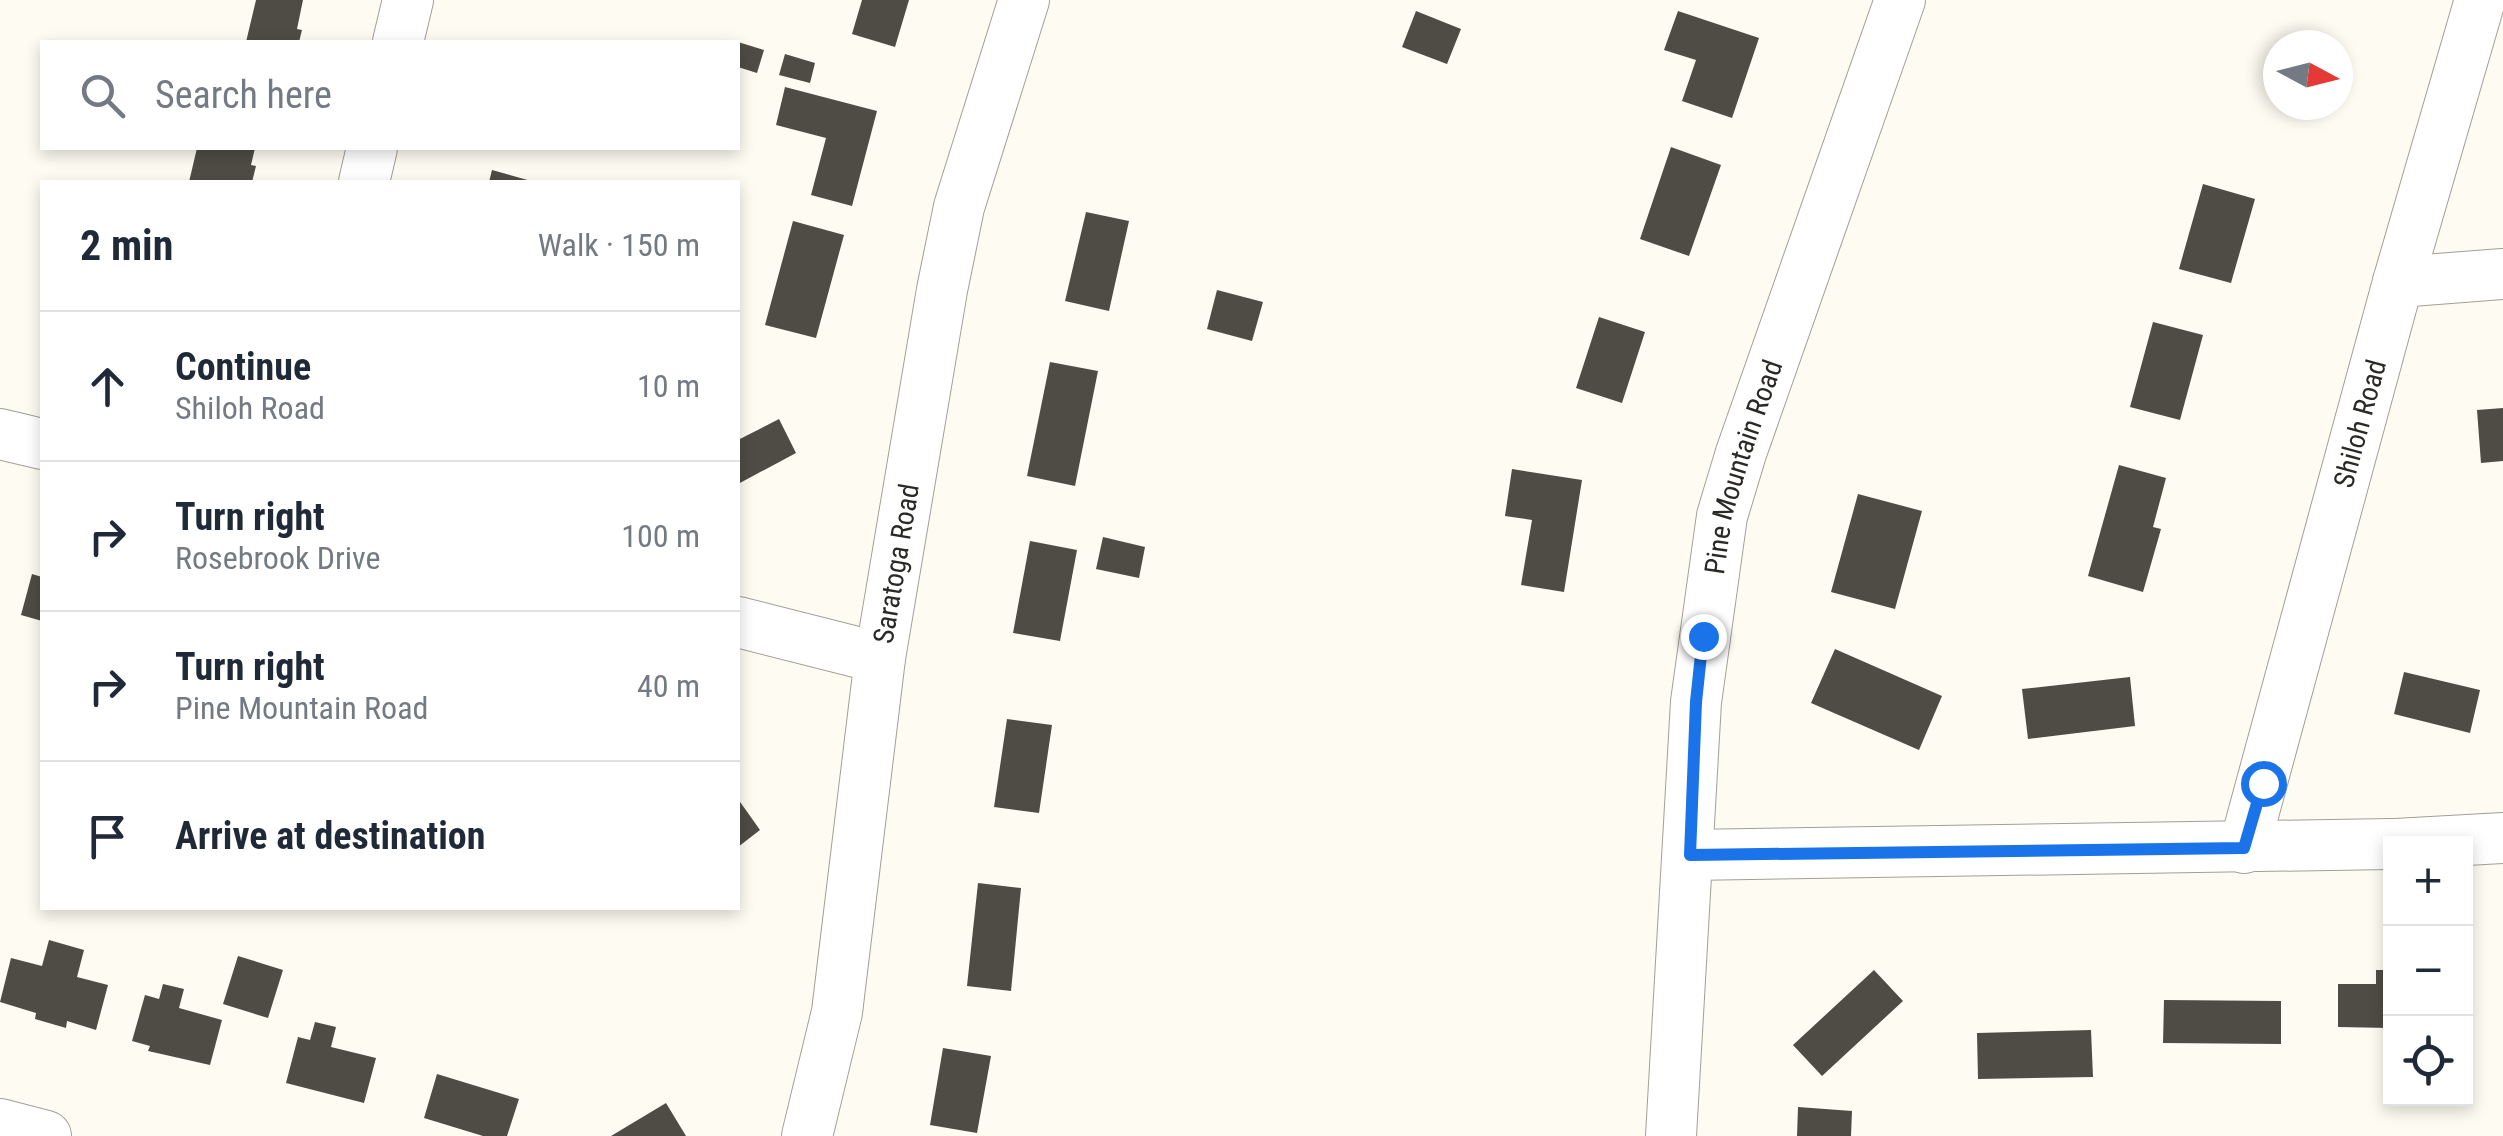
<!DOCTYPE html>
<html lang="en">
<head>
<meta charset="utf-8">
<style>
  body { margin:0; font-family:"Roboto Condensed",sans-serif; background:#f2f2f3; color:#1f2937 }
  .controls { position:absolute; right:30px; bottom:30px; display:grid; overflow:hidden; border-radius:0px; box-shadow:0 5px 15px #0003 }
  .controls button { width:90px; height:90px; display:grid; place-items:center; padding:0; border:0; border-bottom:2px solid #e0e1e3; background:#fff; color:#1f2937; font:50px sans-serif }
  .compass { position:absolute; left:2263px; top:30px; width:90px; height:90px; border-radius:50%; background:#fff; box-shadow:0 5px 15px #0003; rotate:97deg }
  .stop { position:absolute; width:30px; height:30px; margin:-22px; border:8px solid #1a73e8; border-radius:50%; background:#fff }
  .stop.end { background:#1a73e8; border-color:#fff; box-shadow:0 2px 10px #0008 }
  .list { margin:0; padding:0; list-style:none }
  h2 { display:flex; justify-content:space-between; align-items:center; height:130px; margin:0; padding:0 40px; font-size:42px }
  h2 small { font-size:32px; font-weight:400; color:#747a83 }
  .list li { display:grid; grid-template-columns:65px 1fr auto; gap:30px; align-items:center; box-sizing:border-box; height:150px; padding:0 40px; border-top:2px solid #e0e1e3 }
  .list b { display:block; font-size:38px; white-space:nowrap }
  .list p { margin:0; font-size:32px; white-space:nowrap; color:#747a83 }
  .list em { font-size:32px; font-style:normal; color:#747a83 }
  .icon { flex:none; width:55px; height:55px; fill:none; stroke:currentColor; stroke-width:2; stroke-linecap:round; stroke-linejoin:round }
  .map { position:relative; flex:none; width:2503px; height:1136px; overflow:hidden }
  .search { position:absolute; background:#fff; box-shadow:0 5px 15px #0003; left:40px; top:40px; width:700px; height:110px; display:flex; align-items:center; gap:25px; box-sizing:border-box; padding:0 35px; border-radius:0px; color:#747a83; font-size:38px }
  .panel { position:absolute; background:#fff; box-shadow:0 5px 15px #0003; left:40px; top:180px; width:700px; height:730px; border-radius:0px }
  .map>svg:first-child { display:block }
  .building { fill:#4f4c45 }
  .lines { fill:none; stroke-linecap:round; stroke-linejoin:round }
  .minor-casing { stroke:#a29f97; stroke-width:52 }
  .minor { stroke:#fff; stroke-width:50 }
  .route { stroke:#1a73e8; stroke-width:12 }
  .labels { text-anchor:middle; stroke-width:10; stroke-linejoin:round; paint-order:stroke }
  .street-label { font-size:28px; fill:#2a2925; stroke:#fff }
</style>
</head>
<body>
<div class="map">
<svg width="2503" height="1136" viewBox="0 0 2503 1136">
  <rect width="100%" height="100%" fill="#fefbf2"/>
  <!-- building -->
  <path class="building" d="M 256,0 L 303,0 L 297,29 L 302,30 L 299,42 L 246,42 Z
    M 862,0 L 909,0 L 895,47 L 852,34 Z
    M 1416,11 L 1461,29 L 1447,64 L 1402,47 Z
    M 1678,11 L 1759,38 L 1732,118 L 1682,101 L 1696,60 L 1664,50 Z
    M 738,42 L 764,50 L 757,73 L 738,67 Z
    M 785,54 L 815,63 L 810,83 L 779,75 Z
    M 785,87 L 877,111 L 852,206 L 811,195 L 826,138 L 776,125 Z
    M 1671,147 L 1721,165 L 1689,256 L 1640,239 Z
    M 197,148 L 255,148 L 251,165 L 256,166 L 252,182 L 189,182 Z
    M 492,170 L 531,181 L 531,182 L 489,182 Z
    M 2203,184 L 2255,199 L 2231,283 L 2179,269 Z
    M 1086,212 L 1129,221 L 1109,311 L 1065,301 Z
    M 793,221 L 844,235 L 816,338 L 765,325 Z
    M 1217,290 L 1263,302 L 1252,341 L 1207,329 Z
    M 1599,317 L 1645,332 L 1622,403 L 1576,388 Z
    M 2153,322 L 2203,335 L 2180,420 L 2130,407 Z
    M 1050,362 L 1098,371 L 1075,486 L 1027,476 Z
    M 2503,408 L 2503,461 L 2481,463 L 2477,410 Z
    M 779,419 L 796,453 L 738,484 L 738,440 Z
    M 2119,465 L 2166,478 L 2153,527 L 2161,529 L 2143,592 L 2088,576 Z
    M 1512,469 L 1582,480 L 1564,592 L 1521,585 L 1532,520 L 1505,516 Z
    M 1858,494 L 1922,511 L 1895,609 L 1831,592 Z
    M 1103,537 L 1145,547 L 1139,578 L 1096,569 Z
    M 1030,541 L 1077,550 L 1060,641 L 1013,633 Z
    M 32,574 L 42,577 L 42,621 L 21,615 Z
    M 1835,649 L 1942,696 L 1919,750 L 1811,703 Z
    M 2404,672 L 2480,690 L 2470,733 L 2394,714 Z
    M 2130,677 L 2135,726 L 2028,739 L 2022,689 Z
    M 1007,719 L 1052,725 L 1039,813 L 994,807 Z
    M 738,799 L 760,830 L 738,847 Z
    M 978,883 L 1021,888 L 1011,991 L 967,986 Z
    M 49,940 L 84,950 L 77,977 L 108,985 L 96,1030 L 67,1021 L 66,1028 L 35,1019 L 36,1013 L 0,1002 L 11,958 L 42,966 Z
    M 238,956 L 283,970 L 268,1018 L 223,1004 Z
    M 1874,970 L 1903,1001 L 1822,1076 L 1793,1045 Z
    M 2376,970 L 2390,970 L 2390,1028 L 2338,1027 L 2338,984 L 2376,984 Z
    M 2466,979 L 2473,979 L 2473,1028 L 2466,1028 Z
    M 163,984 L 184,989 L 179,1008 L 222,1020 L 210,1065 L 148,1051 L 150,1046 L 132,1041 L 145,995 L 159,999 Z
    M 2164,1000 L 2281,1001 L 2281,1044 L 2163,1043 Z
    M 315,1022 L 336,1027 L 331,1047 L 376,1058 L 364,1103 L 286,1083 L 298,1037 L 310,1040 Z
    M 2091,1030 L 2093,1077 L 1978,1079 L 1977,1033 Z
    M 943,1048 L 991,1056 L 977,1133 L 930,1125 Z
    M 437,1074 L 519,1099 L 507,1136 L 483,1136 L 424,1118 Z
    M 666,1103 L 686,1136 L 611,1136 Z
    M 1798,1107 L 1852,1111 L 1851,1136 L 1797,1136 Z"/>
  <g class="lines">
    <defs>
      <g id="minor">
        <path d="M 398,42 L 408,0"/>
        <path d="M 364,182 L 372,148"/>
        <path d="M 2398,282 L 2503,274"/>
        <path d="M 0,434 L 42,444"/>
        <path d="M 738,622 L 880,658"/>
        <path d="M 2396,844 L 2503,838"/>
        <path id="s1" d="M 2244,848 L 2398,282 L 2480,0"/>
        <path d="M 1690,855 L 2390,844"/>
        <path d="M 0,1124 L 46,1136"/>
        <path id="s2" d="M 807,1136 L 837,1012 L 880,658 L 942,290 L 959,207 L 1024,0"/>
        <path id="s3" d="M 1671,1136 L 1696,702 L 1722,516 L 1741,453 L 1900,0"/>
      </g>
    </defs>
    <!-- minor casing -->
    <use href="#minor" class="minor-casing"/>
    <!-- minor -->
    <use href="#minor" class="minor"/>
  </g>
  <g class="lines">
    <!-- route -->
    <path class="route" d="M 1703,636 L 1696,702 L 1690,855 L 2244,848 L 2263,783"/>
  </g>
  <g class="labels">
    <!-- street labels -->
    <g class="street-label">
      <text dy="10" stroke="none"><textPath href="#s1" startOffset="440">Shiloh Road</textPath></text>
      <text dy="10" stroke="none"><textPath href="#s3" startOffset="675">Pine Mountain Road</textPath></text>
      <text dy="10" stroke="none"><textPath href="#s2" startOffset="580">Saratoga Road</textPath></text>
    </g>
  </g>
</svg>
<div class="controls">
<button>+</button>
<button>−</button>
<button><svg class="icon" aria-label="locate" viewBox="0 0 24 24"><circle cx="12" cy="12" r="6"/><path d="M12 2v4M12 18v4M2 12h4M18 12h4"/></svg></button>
</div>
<svg class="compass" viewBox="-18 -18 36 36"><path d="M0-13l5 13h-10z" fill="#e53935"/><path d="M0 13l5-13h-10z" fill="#747a83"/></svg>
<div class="stop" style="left:2263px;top:783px"></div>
<div class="stop end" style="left:1703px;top:636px"></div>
<div class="search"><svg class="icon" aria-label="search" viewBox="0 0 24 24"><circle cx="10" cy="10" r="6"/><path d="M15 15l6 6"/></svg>Search here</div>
<section class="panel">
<h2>2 min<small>Walk · 150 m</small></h2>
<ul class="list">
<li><svg class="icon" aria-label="ahead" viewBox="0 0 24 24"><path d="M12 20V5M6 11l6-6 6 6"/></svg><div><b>Continue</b><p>Shiloh Road</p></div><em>10 m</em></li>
<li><svg class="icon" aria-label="right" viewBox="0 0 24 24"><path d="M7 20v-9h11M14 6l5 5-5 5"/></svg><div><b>Turn right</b><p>Rosebrook Drive</p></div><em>100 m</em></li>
<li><svg class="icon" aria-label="right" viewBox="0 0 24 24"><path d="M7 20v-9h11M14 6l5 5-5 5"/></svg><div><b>Turn right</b><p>Pine Mountain Road</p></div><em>40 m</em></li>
<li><svg class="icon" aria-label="arrive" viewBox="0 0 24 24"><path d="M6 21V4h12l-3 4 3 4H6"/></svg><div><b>Arrive at destination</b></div></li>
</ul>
</section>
</div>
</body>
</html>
